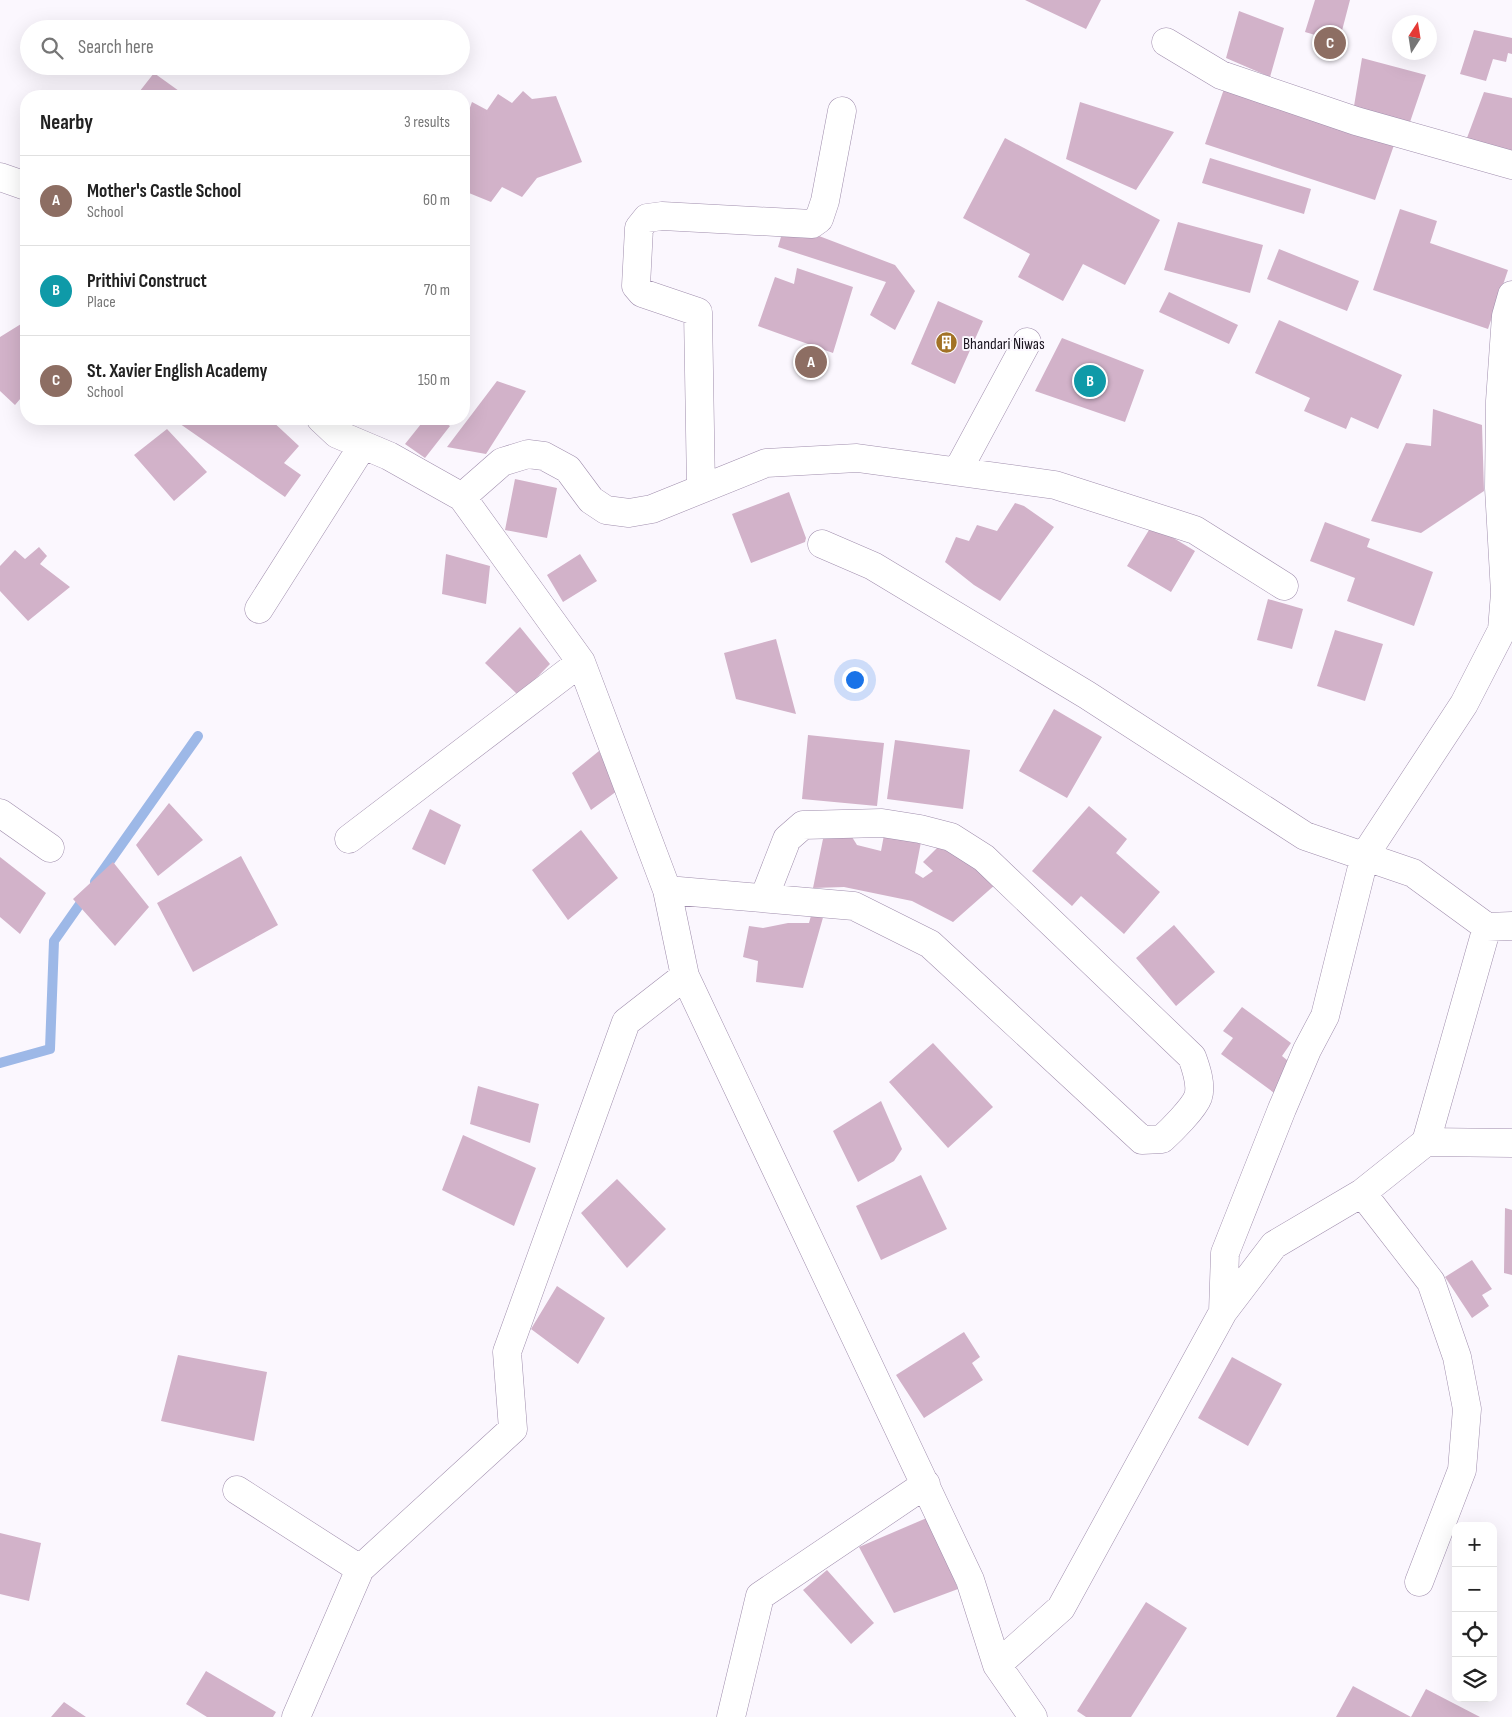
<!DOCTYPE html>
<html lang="en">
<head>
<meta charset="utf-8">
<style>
  body { margin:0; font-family:"Sofia Sans Condensed",sans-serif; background:#f2f2f2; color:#222 }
  .controls { position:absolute; right:15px; bottom:15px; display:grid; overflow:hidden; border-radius:10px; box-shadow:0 5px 20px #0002 }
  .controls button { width:45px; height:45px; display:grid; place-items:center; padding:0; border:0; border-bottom:1px solid #e0e0e0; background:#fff; color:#222; font:25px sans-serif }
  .compass { position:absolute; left:1392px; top:15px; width:45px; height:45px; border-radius:50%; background:#fff; box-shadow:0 5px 20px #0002; rotate:12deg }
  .you { position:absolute; left:854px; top:679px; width:18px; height:18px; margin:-12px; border:4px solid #fff; border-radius:50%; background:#1a73e8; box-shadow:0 0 0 8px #1a73e833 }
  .badge { display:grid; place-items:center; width:32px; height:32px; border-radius:50%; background:#a27226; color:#fff; font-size:16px; font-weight:700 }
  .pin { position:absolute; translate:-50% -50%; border:2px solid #fff; box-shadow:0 1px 5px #0006 }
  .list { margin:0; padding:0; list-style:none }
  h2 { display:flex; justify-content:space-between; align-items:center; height:65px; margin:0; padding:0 20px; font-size:21px }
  h2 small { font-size:16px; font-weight:400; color:#767676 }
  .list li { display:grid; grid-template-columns:32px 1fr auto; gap:15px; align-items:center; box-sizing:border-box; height:90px; padding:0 20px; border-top:1px solid #e0e0e0 }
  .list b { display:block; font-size:19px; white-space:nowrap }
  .list p { margin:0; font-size:16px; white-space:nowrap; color:#767676 }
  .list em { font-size:16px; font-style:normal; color:#767676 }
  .icon { flex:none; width:28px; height:28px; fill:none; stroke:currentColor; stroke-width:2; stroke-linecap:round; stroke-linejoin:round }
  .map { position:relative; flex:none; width:1512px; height:1717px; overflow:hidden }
  .search { position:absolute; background:#fff; box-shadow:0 5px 20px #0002; left:20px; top:20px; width:450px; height:55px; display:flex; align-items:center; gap:12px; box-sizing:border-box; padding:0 18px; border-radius:28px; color:#767676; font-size:19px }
  .panel { position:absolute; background:#fff; box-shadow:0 5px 20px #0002; left:20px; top:90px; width:450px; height:335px; border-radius:20px }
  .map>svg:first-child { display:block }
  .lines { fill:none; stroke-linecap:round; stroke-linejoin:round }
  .stream { stroke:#9db8e7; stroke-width:10 }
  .building { fill:#d2b2c9 }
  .minor-casing { stroke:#a08ead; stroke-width:29 }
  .minor { stroke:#fff; stroke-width:28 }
  .labels { text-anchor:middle; stroke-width:4; stroke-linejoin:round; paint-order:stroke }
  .poi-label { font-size:16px; fill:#19131e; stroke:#fbf7fe; text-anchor:start }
</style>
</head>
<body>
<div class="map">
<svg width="1512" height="1717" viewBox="0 0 1512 1717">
  <rect width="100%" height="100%" fill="#fbf7fe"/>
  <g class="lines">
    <!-- stream -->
    <path class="stream" d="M 95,882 L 198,736
      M 0,1063 L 50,1049 L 54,941 L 87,894"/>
  </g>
  <!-- building -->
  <path class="building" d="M 1025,0 L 1101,0 L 1086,29 Z
    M 1315,0 L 1350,0 L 1339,42 L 1305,32 Z
    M 1239,11 L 1284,28 L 1270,77 L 1226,58 Z
    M 1474,30 L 1512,38 L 1512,54 L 1508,53 L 1506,62 L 1493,59 L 1486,81 L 1460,74 Z
    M 1362,58 L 1426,75 L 1410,122 L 1354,106 Z
    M 154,73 L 186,96 L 136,96 Z
    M 1224,89 L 1394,145 L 1375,200 L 1205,144 Z
    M 523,91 L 532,99 L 556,96 L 582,162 L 537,178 L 522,197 L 502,187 L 491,202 L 464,191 L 464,166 L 470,154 L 464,150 L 464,124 L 472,102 L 487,110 L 498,94 L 512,103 Z
    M 1484,92 L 1512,98 L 1512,161 L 1464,146 Z
    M 1080,102 L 1174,132 L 1136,190 L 1066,159 Z
    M 1005,138 L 1160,220 L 1125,285 L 1083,264 L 1063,301 L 1018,277 L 1030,254 L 963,218 Z
    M 1210,158 L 1311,189 L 1304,214 L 1202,183 Z
    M 1400,209 L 1437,221 L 1430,243 L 1508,270 L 1488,329 L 1373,290 Z
    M 1178,222 L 1263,245 L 1250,293 L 1164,270 Z
    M 785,223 L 895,265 L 915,291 L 895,330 L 870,315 L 886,282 L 778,247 Z
    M 1279,249 L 1359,281 L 1347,311 L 1267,279 Z
    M 797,268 L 853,287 L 833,353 L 758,326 L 775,277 L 794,284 Z
    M 1169,292 L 1238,325 L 1229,344 L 1159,312 Z
    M 938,301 L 983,321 L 955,384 L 911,364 Z
    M 1279,320 L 1402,375 L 1378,429 L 1351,417 L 1346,429 L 1304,411 L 1310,398 L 1255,373 Z
    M 21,324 L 26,329 L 26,392 L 15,405 L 0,391 L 0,337 Z
    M 1062,338 L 1144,370 L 1125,422 L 1035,391 Z
    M 497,381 L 526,391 L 486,454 L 447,447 Z
    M 1433,409 L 1482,425 L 1484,491 L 1421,533 L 1371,521 L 1406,443 L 1431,446 Z
    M 173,419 L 270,419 L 299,446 L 284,463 L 301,475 L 285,497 Z
    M 425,419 L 440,419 L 450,426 L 425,458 L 405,444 Z
    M 167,429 L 207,472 L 174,501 L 134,455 Z
    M 515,479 L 557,488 L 547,538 L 505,530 Z
    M 789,492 L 806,538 L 805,542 L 751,563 L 732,514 Z
    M 1015,503 L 1024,506 L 1054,527 L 1000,601 L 974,585 L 945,562 L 956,537 L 969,541 L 977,525 L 997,531 Z
    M 1325,522 L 1370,539 L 1367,547 L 1433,572 L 1414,626 L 1347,601 L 1355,578 L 1310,561 Z
    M 1152,525 L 1195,551 L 1171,592 L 1127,566 Z
    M 39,547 L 47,556 L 40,564 L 70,587 L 28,621 L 0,591 L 0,566 L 15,550 L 25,559 Z
    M 446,554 L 490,566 L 486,604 L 442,594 Z
    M 580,554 L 597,581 L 563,602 L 547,575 Z
    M 1268,599 L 1303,609 L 1292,649 L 1257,640 Z
    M 520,627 L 550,664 L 519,696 L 485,663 Z
    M 1335,630 L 1383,644 L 1365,701 L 1317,686 Z
    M 776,639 L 796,714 L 736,699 L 724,653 Z
    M 1054,709 L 1102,737 L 1067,798 L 1019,771 Z
    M 808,735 L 884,743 L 877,806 L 802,799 Z
    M 895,740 L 970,750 L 963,809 L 887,799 Z
    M 599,751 L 617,791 L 591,810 L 572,773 Z
    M 169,803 L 203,840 L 158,876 L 136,845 Z
    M 1089,806 L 1127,839 L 1116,853 L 1160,892 L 1124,934 L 1081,896 L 1072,906 L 1032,871 Z
    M 430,809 L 461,825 L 445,865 L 412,849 Z
    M 581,830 L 618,878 L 568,920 L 532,870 Z
    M 824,834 L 852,837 L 857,845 L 881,851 L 884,835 L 921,842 L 915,873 L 923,878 L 933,871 L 923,862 L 941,844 L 996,884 L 953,922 L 912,901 L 844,887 L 813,888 Z
    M 241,856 L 278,925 L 193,972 L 157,903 Z
    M 0,857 L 46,893 L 20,934 L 0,917 Z
    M 113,862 L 149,907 L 115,946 L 73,899 Z
    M 812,912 L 824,914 L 803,988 L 756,982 L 758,961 L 743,957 L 749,926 L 763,928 L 788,923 L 809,923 Z
    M 1174,925 L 1215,972 L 1176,1006 L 1136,958 Z
    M 1242,1007 L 1291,1043 L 1282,1056 L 1297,1068 L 1277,1095 L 1221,1054 L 1233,1038 L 1223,1031 Z
    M 933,1043 L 993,1107 L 948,1148 L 889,1082 Z
    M 478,1086 L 539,1104 L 530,1143 L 470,1124 Z
    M 881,1101 L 902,1149 L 894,1161 L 858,1182 L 833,1131 Z
    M 463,1135 L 536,1168 L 514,1226 L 442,1190 Z
    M 921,1175 L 947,1229 L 881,1260 L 856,1206 Z
    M 617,1179 L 666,1229 L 627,1268 L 581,1213 Z
    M 1505,1208 L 1512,1210 L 1512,1275 L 1504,1273 Z
    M 1472,1260 L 1492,1289 L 1482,1295 L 1489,1306 L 1472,1318 L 1445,1277 Z
    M 557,1286 L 605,1318 L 578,1364 L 531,1329 Z
    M 964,1332 L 980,1357 L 972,1363 L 983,1380 L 924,1418 L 896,1375 Z
    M 178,1355 L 267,1372 L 254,1441 L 161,1421 Z
    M 1232,1357 L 1282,1384 L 1248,1446 L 1198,1418 Z
    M 929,1517 L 958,1589 L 894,1613 L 859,1547 Z
    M 0,1533 L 41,1543 L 29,1601 L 0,1594 Z
    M 827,1570 L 874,1623 L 851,1644 L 803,1590 Z
    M 1146,1602 L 1187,1628 L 1131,1717 L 1086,1717 L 1077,1711 Z
    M 206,1671 L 276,1712 L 273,1717 L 207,1717 L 186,1704 Z
    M 1353,1686 L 1411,1717 L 1426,1689 L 1480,1717 L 1336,1717 Z
    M 64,1702 L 86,1717 L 51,1717 Z"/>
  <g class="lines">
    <defs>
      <path id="minor" d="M 1166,42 L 1221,75 L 1356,121 L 1512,165
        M 0,177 L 26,186
        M 321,419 L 337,434 L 389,456 L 462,497 L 581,662 L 667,890 L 685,976 L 970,1580 L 997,1665 L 1033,1717
        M 958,470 L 1027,342
        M 701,489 L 698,312 L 642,293 L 636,286 L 639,228 L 647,218 L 662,216 L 812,224 L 819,219 L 825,201 L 842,111
        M 462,497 L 502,462 L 528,454 L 544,456 L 568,469 L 591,500 L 606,510 L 629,513 L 652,509 L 766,463 L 857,458 L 1055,485 L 1195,530 L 1284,586
        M 822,544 L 873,566 L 1087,695 L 1305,836 L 1413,873 L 1487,927 L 1512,926
        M 259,609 L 363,445
        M 0,813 L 50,848
        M 349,839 L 581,662
        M 667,890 L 854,906 L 930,944 L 1142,1140 L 1162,1139 C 1171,1131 1194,1108 1198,1097 C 1202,1085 1196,1068 1192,1057 L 984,858 L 951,837 L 920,829 L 882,823 L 803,825 L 787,839 L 764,898
        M 1426,1142 L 1512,1143
        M 1362,1193 L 1431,1282 L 1457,1357 L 1467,1409 L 1462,1470 L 1419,1582
        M 1223,1312 L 1225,1253 L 1282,1109 L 1307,1050 L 1325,1016 L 1365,855 L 1464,704 L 1502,630 L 1505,593 L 1499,488 L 1500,401 L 1506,316 L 1512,295
        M 237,1490 L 360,1569
        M 997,1665 L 1061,1608 L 1223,1312 L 1274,1245 L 1362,1193 L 1426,1142 L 1487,927
        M 296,1717 L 360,1569 L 513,1429 L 507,1352 L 626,1022 L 685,976
        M 731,1717 L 760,1596 L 926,1484"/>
    </defs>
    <!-- minor casing -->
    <use href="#minor" class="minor-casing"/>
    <!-- minor -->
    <use href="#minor" class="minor"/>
  </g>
  <!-- icons -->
  <defs>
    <symbol id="building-disc" viewBox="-11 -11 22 22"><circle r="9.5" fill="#a27226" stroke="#fbf7fe"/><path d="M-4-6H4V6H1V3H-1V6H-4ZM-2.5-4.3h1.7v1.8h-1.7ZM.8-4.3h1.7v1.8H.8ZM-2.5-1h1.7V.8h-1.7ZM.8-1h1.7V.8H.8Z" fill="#fff"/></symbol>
  </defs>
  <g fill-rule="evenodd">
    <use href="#building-disc" x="934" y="330" width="25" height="25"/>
  </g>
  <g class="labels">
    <!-- poi labels -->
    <g class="poi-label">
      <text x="963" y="349">Bhandari Niwas</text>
    </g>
  </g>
</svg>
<div class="controls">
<button>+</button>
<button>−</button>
<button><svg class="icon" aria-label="locate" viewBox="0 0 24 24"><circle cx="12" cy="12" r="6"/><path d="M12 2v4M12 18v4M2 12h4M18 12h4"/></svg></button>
<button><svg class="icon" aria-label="layers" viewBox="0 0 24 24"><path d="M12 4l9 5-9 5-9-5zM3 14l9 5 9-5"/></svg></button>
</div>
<svg class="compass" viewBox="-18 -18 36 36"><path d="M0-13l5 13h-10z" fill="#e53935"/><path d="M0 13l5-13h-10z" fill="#767676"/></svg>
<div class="you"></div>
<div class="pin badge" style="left:811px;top:362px;background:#8d6e63">A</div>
<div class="pin badge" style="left:1090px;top:381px;background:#0f9aa8">B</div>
<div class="pin badge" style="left:1330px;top:43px;background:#8d6e63">C</div>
<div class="search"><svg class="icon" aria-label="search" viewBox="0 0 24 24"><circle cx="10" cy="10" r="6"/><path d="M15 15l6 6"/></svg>Search here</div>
<section class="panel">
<h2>Nearby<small>3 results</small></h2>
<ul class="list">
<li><span class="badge" style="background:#8d6e63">A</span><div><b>Mother's Castle School</b><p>School</p></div><em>60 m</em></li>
<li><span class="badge" style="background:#0f9aa8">B</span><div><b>Prithivi Construct</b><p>Place</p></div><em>70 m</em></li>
<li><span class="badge" style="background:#8d6e63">C</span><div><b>St. Xavier English Academy</b><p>School</p></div><em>150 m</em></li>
</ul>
</section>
</div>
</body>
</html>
